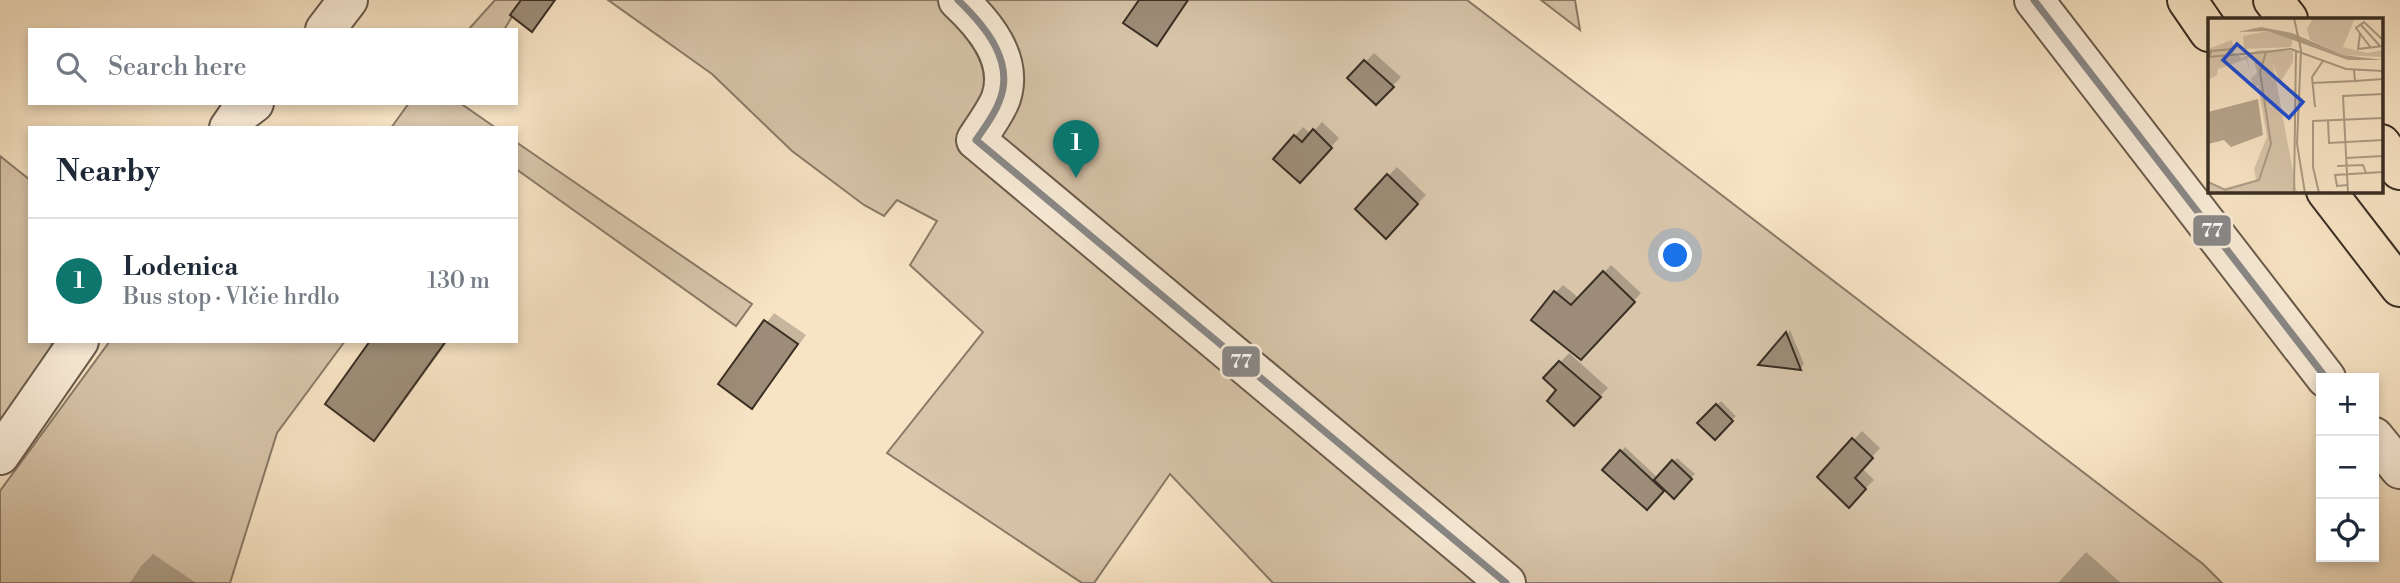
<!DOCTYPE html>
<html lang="en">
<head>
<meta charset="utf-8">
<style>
  body { margin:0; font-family:"Libre Bodoni",serif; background:#f6f6f7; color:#1f2937 }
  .controls { position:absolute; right:21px; bottom:21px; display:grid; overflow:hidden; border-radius:0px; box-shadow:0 4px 10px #0003 }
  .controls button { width:63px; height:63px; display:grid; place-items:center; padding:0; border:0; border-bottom:2px solid #e0e1e3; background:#fff; color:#1f2937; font:35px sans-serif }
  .you { position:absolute; left:1676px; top:256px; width:24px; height:24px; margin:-18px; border:5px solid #fff; border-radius:50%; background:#1a73e8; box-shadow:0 0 0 10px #1a73e833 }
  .badge { display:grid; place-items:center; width:46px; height:46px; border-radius:50%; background:#0f766e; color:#fff; font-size:23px; font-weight:700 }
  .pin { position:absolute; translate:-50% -58px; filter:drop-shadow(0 2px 4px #0008) }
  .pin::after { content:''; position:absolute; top:37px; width:24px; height:21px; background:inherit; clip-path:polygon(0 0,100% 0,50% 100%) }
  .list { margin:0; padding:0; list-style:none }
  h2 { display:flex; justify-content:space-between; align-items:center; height:91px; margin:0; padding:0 28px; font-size:30px }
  h2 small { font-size:23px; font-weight:400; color:#747a83 }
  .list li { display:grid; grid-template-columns:46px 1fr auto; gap:21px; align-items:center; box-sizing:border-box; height:126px; padding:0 28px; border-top:2px solid #e0e1e3 }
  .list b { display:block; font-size:26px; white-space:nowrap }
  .list p { margin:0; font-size:23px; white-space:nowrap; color:#747a83 }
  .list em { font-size:23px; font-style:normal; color:#747a83 }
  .icon { flex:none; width:38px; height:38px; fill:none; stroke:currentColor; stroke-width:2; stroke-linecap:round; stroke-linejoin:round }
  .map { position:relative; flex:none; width:2400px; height:583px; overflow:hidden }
  .search { position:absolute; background:#fff; box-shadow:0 4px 10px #0003; left:28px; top:28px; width:490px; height:77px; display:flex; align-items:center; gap:18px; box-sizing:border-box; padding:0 24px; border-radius:0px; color:#747a83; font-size:26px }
  .panel { position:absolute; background:#fff; box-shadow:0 4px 10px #0003; left:28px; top:126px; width:490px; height:217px; border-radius:0px }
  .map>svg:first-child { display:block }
  .green { fill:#d8c5aa; stroke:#897a67; stroke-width:2 }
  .shadow { fill:#0003 }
  .building { fill:#9d8d78; stroke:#3a2f24; stroke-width:2 }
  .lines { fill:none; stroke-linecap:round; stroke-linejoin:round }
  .minor-casing { stroke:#6a5c4c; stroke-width:42 }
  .highway-casing { stroke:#3a2f24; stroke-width:42 }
  .minor { stroke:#faedd9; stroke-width:38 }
  .highway { stroke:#f8e4c5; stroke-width:38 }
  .bus-1-casing { stroke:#faedd9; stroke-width:12 }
  .bus-1 { stroke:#898989; stroke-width:7 }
  .inset-road { fill:none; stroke:#ac9c85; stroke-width:2 }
  .view { fill:#1d4ed8; fill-opacity:0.15; stroke:#1d4ed8; stroke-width:3.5 }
  .inset-edge { fill:none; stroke:#3a2f24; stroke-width:3.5 }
  .line-badge { stroke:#faedd9; stroke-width:2.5 }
  .badge-label { font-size:19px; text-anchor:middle; font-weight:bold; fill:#fff }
</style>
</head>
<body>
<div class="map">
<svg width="2400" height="583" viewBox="0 0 2400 583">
  <rect width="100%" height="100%" fill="#f8e4c5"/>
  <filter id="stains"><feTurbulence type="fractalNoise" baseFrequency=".00286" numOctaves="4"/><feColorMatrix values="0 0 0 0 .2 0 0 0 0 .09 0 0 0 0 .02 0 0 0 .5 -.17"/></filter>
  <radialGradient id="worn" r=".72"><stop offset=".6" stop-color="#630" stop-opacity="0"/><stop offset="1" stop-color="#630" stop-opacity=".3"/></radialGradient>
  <!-- green -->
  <path class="green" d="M 495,0 L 522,0 L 504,30 L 468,30 Z
    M 608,0 L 1467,0 L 2203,564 L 2222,583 L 1273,583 L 1170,474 L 1094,583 L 1082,583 L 887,453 L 983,332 L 910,265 L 937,221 L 897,200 L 884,216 L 864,205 L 792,151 L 712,74 Z
    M 1541,0 L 1575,0 L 1580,30 Z
    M 409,103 L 460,103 L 496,128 L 391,128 Z
    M 516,142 L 752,304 L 736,326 L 516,169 Z
    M 0,156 L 30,180 L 30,341 L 53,341 L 0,473 Z
    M 110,341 L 345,341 L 277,433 L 230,583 L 0,583 L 0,491 Z"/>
  <!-- shadow -->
  <path class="shadow" d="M 1374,53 L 1401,77 L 1376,103 L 1350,78 Z
    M 1322,122 L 1339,138 L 1309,172 L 1275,158 L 1303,127 L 1311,134 Z
    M 1397,167 L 1426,195 L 1395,228 L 1388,176 Z
    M 1611,265 L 1641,293 L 1588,351 L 1555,293 L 1563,285 L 1580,299 Z
    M 774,313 L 806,335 L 760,398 L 752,406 L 720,384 Z
    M 1790,330 L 1804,364 L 1801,368 L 1761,364 Z
    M 372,341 L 448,341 L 386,427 L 374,439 Z
    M 1569,353 L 1608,388 L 1574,423 L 1559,390 L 1546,378 Z
    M 1721,401 L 1736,416 L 1715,438 L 1700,423 Z
    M 1862,431 L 1880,448 L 1862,468 L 1874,480 L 1849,505 L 1819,477 Z
    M 1625,447 L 1658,478 L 1677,458 L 1695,474 L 1673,496 L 1665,488 L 1647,508 L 1605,469 Z
    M 2086,552 L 2121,583 L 2058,583 Z
    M 153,554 L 196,583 L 130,583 L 141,566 Z"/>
  <!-- building -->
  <path class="building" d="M 521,0 L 555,0 L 532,32 L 510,15 Z
    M 1139,0 L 1188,0 L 1157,46 L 1123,23 Z
    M 1364,60 L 1394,87 L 1376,105 L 1347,78 Z
    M 1313,129 L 1332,148 L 1300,183 L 1273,159 L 1294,135 L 1302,142 Z
    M 1387,174 L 1418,204 L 1386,239 L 1355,209 Z
    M 1603,271 L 1635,302 L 1581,360 L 1531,320 L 1554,291 L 1571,305 Z
    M 764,320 L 798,344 L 752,409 L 718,384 Z
    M 1786,332 L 1801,370 L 1758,365 Z
    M 370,341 L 446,341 L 374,441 L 325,404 Z
    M 1559,361 L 1601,397 L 1574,426 L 1547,401 L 1556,390 L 1543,378 Z
    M 1716,404 L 1733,421 L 1715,440 L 1697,423 Z
    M 1852,438 L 1873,458 L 1855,478 L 1866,489 L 1849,508 L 1817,477 Z
    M 1620,450 L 1664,491 L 1647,510 L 1602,470 Z
    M 1672,460 L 1692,479 L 1674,499 L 1654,480 Z"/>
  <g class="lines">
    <defs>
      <path id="minor" d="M 958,0 C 984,24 1014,59 1001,98 C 996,112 984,127 976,140 L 1506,583
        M 2034,0 L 2326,378
        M 325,30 L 348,0
        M 229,128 L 238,115 L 254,103
        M 2374,437 L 2400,469
        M 0,455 L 79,341"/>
      <path id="highway" d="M 2187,0 L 2209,32
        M 2273,0 L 2288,19
        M 2381,144 L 2400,170
        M 2326,191 L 2400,287"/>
    </defs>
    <!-- minor casing -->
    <use href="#minor" class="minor-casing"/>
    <!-- highway casing -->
    <use href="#highway" class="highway-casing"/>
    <!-- minor -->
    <use href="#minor" class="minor"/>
    <!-- highway -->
    <use href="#highway" class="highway"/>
    <defs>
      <path id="bus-1" d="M 958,0 C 985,26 1016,62 999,102 C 994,116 984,128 976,140
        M 2034,0 L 2326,378
        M 976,140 L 1506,583"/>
    </defs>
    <!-- bus-1 casing -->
    <use href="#bus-1" class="bus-1-casing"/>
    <!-- bus-1 -->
    <use href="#bus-1" class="bus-1"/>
  </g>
  <!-- overview -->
  <g transform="translate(2208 18)">
    <rect width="175" height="175" fill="#f8e4c5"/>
    <path d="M 105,0 L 147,0 L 135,29 L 159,35 L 175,32 L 175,39 L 135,37 L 102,22 L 99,11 ZM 60,13 L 85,19 L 83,29 L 36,31 L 35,18 ZM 24,22 L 26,35 L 34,40 L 50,32 L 85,33 L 85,44 L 72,65 L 65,46 L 89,175 L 0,175 L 0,163 L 16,170 L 48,162 L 46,151 L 59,119 L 50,68 L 45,69 L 43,60 L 49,55 L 45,39 L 39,40 L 42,53 L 38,41 L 10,51 L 9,57 L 0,62 L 0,31 Z" fill="#d8c5aa"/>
    <path d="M 53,9 L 84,15 L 135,37 L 175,42 L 140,42 L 60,13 L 30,14 ZM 50,81 L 55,117 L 23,129 L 16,122 L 0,126 L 0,94 Z" fill="#b7a68e"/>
    <path class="inset-road" d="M 86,0 L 93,32 L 89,126 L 97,175M 153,7 L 172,28M 152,16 L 150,31 L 175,28M 163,30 L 148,10 L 156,4 L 175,22M 58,34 L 83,31 L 138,51 L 175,53M 2,38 L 3,33 L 25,31M 0,39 L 58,34M 147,63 L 175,61M 104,65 L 147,63 L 146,52M 174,77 L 175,105M 107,89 L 104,59 L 115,43M 120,102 L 121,125 L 175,122M 138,140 L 175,138M 129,148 L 155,147 L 158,155M 0,164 L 17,172 L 51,162 L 63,126 L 52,54 L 58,34M 140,167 L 129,168 L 127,157 L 175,154M 86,175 L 88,32M 111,175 L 105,149 L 105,103 L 175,100M 140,175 L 135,78 L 175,76"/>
    <path class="view" d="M 29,26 L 95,84 L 81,100 L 15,42 Z"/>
    <rect width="175" height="175" class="inset-edge"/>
  </g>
  <g class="line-badge">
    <rect x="2192" y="214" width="40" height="33" rx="7" fill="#898989"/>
    <rect x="1221" y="345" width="40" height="33" rx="7" fill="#898989"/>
  </g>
  <g class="badge-label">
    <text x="2212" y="237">77</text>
    <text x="1241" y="368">77</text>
  </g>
  <rect width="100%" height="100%" filter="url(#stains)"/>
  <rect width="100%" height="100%" fill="url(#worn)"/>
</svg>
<div class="controls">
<button>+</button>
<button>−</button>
<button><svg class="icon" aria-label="locate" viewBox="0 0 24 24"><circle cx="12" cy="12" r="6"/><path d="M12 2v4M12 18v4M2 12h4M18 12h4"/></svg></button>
</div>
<div class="you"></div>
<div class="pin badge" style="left:1076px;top:178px">1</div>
<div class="search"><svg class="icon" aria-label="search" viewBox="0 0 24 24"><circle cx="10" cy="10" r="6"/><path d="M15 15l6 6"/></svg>Search here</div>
<section class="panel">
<h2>Nearby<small></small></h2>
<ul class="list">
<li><span class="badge">1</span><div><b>Lodenica</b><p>Bus stop · Vlčie hrdlo</p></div><em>130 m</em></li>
</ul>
</section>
</div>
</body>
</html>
